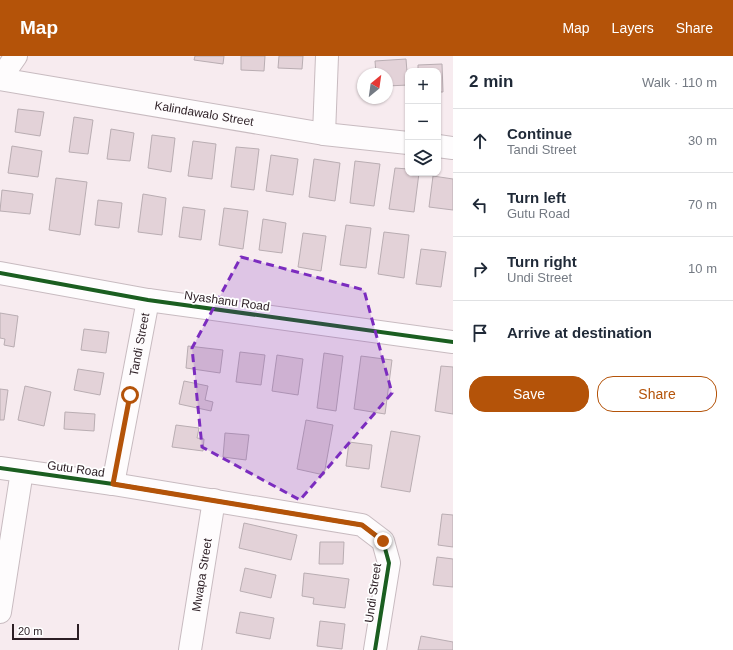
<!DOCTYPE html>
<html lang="en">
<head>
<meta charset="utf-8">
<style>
  body { margin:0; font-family:Helvetica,sans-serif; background:#f2f2f3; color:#1f2937 }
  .controls { position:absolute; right:12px; top:12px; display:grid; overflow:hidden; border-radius:8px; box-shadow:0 1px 3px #0004 }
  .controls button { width:36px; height:36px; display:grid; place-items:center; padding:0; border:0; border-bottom:1px solid #e0e1e3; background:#fff; color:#1f2937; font:20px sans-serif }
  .compass { position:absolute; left:357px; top:12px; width:36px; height:36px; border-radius:50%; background:#fff; box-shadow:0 1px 3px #0004; rotate:29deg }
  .scale { position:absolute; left:12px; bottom:10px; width:67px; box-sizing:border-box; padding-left:4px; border:2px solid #2c1e24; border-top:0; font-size:11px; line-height:14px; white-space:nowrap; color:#2c1e24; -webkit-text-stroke:3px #fff; paint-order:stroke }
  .stop { position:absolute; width:12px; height:12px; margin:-9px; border:3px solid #b45309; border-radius:50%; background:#fff }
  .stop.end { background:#b45309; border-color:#fff; box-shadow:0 1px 4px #0008 }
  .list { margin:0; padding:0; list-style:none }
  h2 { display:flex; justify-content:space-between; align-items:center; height:52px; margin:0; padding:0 16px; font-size:17px }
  h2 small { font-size:13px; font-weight:400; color:#747a83 }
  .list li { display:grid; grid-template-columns:26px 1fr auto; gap:12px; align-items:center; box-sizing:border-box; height:64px; padding:0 16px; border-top:1px solid #e0e1e3 }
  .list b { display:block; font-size:15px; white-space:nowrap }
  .list p { margin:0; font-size:13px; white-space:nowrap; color:#747a83 }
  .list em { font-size:13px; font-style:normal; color:#747a83 }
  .actions { display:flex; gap:8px; padding:12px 16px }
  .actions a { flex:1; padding:9px 0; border:1px solid #b45309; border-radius:16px; text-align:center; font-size:14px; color:#b45309 }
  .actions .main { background:#b45309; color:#fff }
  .icon { flex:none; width:22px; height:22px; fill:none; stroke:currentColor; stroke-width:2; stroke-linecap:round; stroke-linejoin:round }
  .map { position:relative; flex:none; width:453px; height:594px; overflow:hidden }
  header { display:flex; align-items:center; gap:24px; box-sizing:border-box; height:56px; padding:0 20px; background:#b45309; color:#fff }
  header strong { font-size:19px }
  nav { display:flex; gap:22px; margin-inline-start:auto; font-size:14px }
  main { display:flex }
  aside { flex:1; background:#fff }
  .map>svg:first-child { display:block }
  .building { fill:#e3d2d8; stroke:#b9adb2 }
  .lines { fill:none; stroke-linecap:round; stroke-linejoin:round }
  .minor-casing { stroke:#c8bbc0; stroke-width:24 }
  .minor { stroke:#fefcfd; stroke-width:22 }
  .cycleway-casing { stroke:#fff; stroke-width:6 }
  .cycleway { stroke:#1b5e20; stroke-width:4 }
  .route { stroke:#b45309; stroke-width:5 }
  .marked { fill:#7b2cbf; fill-opacity:0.2; stroke:#7b2cbf; stroke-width:3; stroke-dasharray:8 5; stroke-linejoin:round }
  .labels { text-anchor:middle; stroke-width:3.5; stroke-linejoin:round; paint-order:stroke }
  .street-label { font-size:12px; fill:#2c1e24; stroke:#fff }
</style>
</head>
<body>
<header>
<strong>Map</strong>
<nav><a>Map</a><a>Layers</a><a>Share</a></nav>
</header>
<main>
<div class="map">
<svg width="453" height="594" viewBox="0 0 453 594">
  <rect width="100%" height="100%" fill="#f7ebef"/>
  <!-- building -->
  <path class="building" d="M 195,0 L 224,0 L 223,8 L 194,4 Z
    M 241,0 L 265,0 L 264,15 L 241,14 Z
    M 279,0 L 303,0 L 302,13 L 278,12 Z
    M 406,3 L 408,29 L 387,30 L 387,18 L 376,18 L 375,5 Z
    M 442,8 L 443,36 L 438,36 L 438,15 L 418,15 L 418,9 Z
    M 18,53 L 44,56 L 40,80 L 15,76 Z
    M 74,61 L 93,64 L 88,98 L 69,96 Z
    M 111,73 L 134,77 L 130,105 L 107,103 Z
    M 152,79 L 175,82 L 171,116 L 148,112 Z
    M 193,85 L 216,88 L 212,123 L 188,120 Z
    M 12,90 L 42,95 L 38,121 L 8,117 Z
    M 236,91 L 259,93 L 254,134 L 231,131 Z
    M 271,99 L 298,103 L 293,139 L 266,135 Z
    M 314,103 L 340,107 L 335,145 L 309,141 Z
    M 355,105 L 380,108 L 374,150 L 350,147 Z
    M 395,112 L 408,113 L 408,117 L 419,117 L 414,156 L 389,153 Z
    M 433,120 L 453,123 L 453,154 L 429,151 Z
    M 56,122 L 87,126 L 80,179 L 49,174 Z
    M 2,134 L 33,138 L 30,158 L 0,155 Z
    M 143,138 L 166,142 L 162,179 L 138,176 Z
    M 98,144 L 122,147 L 119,172 L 95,169 Z
    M 183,151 L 205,154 L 201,184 L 179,181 Z
    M 224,152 L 248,155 L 243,193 L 219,189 Z
    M 263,163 L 286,167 L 282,197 L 259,194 Z
    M 346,169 L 371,172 L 366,212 L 340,209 Z
    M 384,176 L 409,179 L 404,222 L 378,218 Z
    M 303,177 L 326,180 L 321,215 L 298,211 Z
    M 421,193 L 446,196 L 441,231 L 416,228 Z
    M 0,257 L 18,260 L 14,291 L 4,289 L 5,283 L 0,282 Z
    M 84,273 L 109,276 L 106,297 L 81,294 Z
    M 188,290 L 223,294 L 220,317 L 186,312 Z
    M 240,296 L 265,299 L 261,329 L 236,326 Z
    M 324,297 L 343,300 L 336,355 L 317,352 Z
    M 277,299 L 303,303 L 298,339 L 272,335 Z
    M 361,300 L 392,304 L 385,358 L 354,353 Z
    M 441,310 L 453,311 L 453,358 L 435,355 Z
    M 78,313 L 104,317 L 100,339 L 74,334 Z
    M 184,325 L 208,330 L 205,344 L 213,346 L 211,355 L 179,348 Z
    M 25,330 L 51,336 L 44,370 L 18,364 Z
    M 0,333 L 8,334 L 4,364 L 0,364 Z
    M 65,356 L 95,358 L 94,375 L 64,373 Z
    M 306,364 L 333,369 L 324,419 L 297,413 Z
    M 176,369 L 199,372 L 197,382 L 204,383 L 203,395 L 172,391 Z
    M 391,375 L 420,380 L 410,436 L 381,431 Z
    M 225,377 L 249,379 L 246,404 L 223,401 Z
    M 349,386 L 372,389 L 369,413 L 346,410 Z
    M 442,458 L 453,459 L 453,491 L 438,489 Z
    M 244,467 L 297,479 L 291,504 L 239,492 Z
    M 320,486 L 344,486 L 343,508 L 319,508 Z
    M 437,501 L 453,503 L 453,531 L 433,529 Z
    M 245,512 L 276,519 L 271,542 L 240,535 Z
    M 304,517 L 349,523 L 345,552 L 313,548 L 314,542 L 302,540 Z
    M 240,556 L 274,562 L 270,583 L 236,577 Z
    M 320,565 L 345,568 L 342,593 L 317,590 Z
    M 421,580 L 453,586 L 453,594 L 418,594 Z"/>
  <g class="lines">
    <defs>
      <g id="minor">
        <path id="s1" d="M 0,23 L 324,78 L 408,87"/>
        <path d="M 0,23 L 16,0"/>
        <path d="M 324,78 L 327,0"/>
        <path d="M 438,90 L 453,92"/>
        <path d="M 0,217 L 148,244 L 453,286"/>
        <path d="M 0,412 L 113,428 L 362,469 L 383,485 L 389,507 L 375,594"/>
        <path id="s2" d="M 113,428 L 148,244"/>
        <path d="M 0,556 L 22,415"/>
        <path id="s3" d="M 190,594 L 214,444"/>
      </g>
    </defs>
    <!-- minor casing -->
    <use href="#minor" class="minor-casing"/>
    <!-- minor -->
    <use href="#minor" class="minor"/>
    <defs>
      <path id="cycleway" d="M 0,217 L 148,244 L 453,286
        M 0,412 L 113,428 L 362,469 L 383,485 L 389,507 L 375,594"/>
    </defs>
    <!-- cycleway casing -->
    <use href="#cycleway" class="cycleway-casing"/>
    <!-- cycleway -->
    <use href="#cycleway" class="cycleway"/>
  </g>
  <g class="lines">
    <!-- route -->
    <path class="route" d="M 130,339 L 113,428 L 362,469 L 383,485"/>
  </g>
  <!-- marked area -->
  <path class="marked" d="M 241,201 L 364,234 L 392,337 L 300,444 L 202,391 L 192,292 Z"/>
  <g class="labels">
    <!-- street labels -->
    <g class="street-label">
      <text dy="4" stroke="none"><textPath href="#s1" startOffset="207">Kalindawalo Street</textPath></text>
      <text transform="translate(227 245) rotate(8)" y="4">Nyashanu Road</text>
      <text dy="4" stroke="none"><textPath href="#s2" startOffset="142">Tandi Street</textPath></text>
      <text transform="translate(76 413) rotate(8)" y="4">Gutu Road</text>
      <text dy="4" stroke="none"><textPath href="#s3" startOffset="76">Mwapa Street</textPath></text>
      <text transform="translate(373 537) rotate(-82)" y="4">Undi Street</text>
    </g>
  </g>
</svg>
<div class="controls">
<button>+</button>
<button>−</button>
<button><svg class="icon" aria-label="layers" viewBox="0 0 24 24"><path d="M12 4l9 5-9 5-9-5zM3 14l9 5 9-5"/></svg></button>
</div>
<svg class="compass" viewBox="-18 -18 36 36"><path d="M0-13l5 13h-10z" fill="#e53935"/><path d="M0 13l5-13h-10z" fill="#747a83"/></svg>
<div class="scale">20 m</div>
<div class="stop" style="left:130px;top:339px"></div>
<div class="stop end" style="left:383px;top:485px"></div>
</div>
<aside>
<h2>2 min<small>Walk · 110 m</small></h2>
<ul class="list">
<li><svg class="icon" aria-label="ahead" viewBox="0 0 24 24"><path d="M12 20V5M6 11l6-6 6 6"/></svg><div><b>Continue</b><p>Tandi Street</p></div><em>30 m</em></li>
<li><svg class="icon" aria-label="left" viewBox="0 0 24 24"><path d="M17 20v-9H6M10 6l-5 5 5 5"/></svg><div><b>Turn left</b><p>Gutu Road</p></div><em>70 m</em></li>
<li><svg class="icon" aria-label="right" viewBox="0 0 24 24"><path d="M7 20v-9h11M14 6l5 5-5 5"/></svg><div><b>Turn right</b><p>Undi Street</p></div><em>10 m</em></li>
<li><svg class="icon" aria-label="arrive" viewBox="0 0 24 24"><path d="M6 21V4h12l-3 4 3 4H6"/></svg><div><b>Arrive at destination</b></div></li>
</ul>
<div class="actions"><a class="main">Save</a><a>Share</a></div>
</aside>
</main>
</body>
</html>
